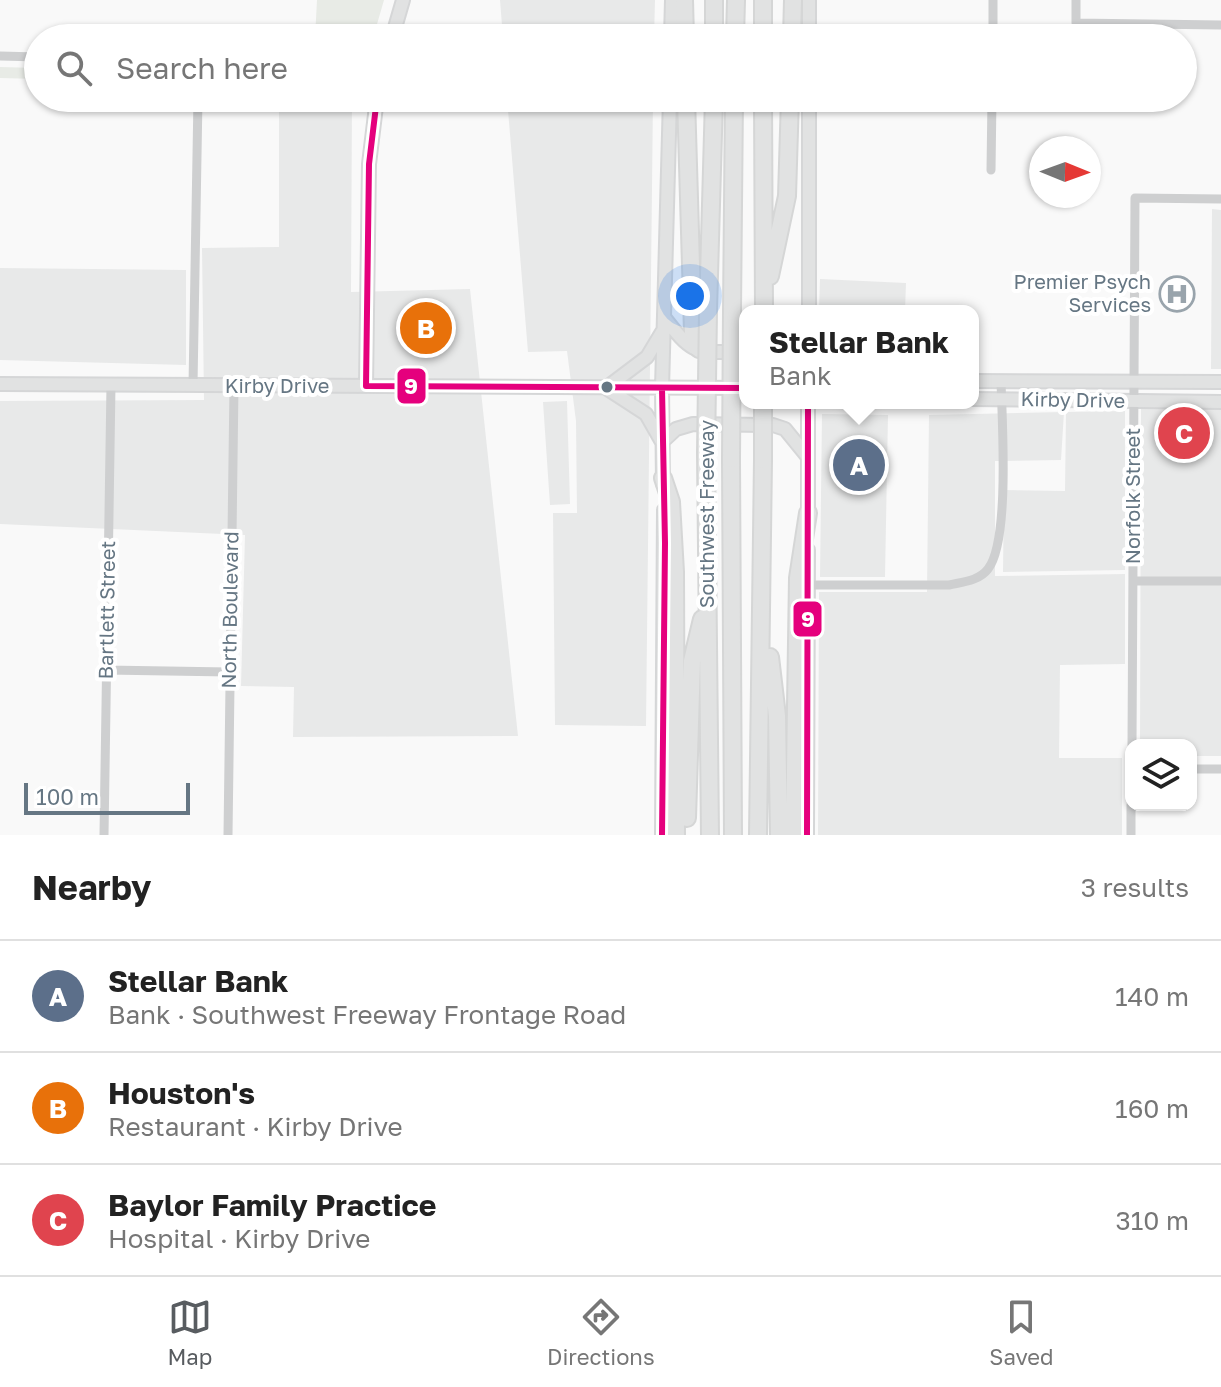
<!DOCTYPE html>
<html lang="en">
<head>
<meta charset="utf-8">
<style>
  body { margin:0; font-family:"Golos Text",sans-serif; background:#f6f6f6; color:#222 }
  .controls { position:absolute; right:24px; bottom:24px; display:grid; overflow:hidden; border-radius:16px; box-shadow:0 2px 6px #0004 }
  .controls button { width:72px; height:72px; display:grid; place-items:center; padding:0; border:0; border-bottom:2px solid #e0e0e0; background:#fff; color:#222; font:40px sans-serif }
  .compass { position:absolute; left:1029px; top:136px; width:72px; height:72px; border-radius:50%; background:#fff; box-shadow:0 2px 6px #0004; rotate:91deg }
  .scale { position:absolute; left:24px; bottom:20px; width:166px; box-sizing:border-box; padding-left:8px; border:4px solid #657683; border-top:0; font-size:22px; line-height:28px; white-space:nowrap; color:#657683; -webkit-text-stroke:6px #fff; paint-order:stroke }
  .you { position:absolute; left:690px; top:296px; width:28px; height:28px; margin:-20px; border:6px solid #fff; border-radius:50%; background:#1a73e8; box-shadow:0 0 0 12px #1a73e833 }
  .badge { display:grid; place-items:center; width:52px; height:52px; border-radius:50%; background:#585c60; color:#fff; font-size:26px; font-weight:700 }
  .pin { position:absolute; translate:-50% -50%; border:4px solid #fff; box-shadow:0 2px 8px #0006 }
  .popup { position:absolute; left:739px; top:305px; width:240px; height:104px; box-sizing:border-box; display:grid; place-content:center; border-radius:16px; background:#fff; filter:drop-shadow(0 2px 6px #0005); font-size:26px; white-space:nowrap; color:#767676 }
  .popup b { font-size:30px; color:#222 }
  .popup::after { content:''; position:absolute; left:50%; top:100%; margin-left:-16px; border:16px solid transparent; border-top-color:#fff }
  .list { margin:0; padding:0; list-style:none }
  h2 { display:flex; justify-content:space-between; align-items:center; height:104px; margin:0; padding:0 32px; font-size:34px }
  h2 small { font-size:26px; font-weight:400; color:#767676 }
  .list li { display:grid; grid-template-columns:52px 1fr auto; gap:24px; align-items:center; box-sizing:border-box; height:112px; padding:0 32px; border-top:2px solid #e0e0e0 }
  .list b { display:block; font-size:30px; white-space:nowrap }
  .list p { margin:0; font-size:26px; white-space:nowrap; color:#767676 }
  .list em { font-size:26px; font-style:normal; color:#767676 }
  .icon { flex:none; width:44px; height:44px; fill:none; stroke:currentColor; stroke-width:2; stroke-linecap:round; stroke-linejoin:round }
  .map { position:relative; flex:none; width:1221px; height:835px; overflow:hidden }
  .search { position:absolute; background:#fff; box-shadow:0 2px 6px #0004; left:24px; right:24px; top:24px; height:88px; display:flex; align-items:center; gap:20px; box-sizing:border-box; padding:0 28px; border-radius:44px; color:#767676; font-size:30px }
  .sheet { height:440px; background:#fff }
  nav { display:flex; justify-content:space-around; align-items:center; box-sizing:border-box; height:112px; border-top:2px solid #e0e0e0; background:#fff; font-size:22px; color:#767676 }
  nav a { display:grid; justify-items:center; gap:4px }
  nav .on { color:#585c60 }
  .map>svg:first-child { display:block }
  .built { fill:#e8e9e9 }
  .green { fill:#e8ebe6 }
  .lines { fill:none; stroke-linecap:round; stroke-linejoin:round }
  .secondary-casing { stroke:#d5d6d7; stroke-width:16 }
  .highway-casing { stroke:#d5d6d6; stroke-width:20 }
  .street { stroke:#cecfd0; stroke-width:9 }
  .secondary { stroke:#e1e2e2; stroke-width:12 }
  .highway { stroke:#e1e2e2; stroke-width:16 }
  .highway-bridge-casing { stroke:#d5d6d6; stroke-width:20; stroke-linecap:butt }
  .highway-bridge { stroke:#e1e2e2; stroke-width:16 }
  .bus-1-casing { stroke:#fff; stroke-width:12 }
  .bus-1 { stroke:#e5007d; stroke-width:6 }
  .bus-dot { fill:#657683; stroke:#fff; stroke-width:3 }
  .labels { text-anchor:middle; stroke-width:8; stroke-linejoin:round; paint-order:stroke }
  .poi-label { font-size:20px; fill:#657683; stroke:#fff; text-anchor:end }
  .street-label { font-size:20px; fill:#657683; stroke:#fff }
  .line-badge { stroke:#fff; stroke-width:3 }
  .badge-label { font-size:22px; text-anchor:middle; font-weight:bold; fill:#fff }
</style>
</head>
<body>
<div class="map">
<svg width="1221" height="835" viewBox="0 0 1221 835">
  <rect width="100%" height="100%" fill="#f9f9f9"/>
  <!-- built -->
  <path class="built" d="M 500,0 L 655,0 L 654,38 L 503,38 Z
    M 279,98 L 352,98 L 351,292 L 470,289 L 518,736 L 293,737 L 294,687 L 241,686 L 245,535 L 0,524 L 0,401 L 204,400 L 202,248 L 279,247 Z
    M 507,98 L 653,98 L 646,726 L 555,725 L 553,513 L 577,513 L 576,421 L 567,351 L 528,352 Z
    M 1212,209 L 1221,210 L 1221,369 L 1211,369 Z
    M 0,268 L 186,270 L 186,365 L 0,360 Z
    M 820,279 L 906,283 L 905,311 L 819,311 Z
    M 567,401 L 570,504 L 550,505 L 543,402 Z
    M 1141,408 L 1221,409 L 1221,756 L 1191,756 L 1191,745 L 1140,745 Z
    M 1125,411 L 1125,570 L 1003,572 L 1004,490 L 1065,491 L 1066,412 Z
    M 1064,412 L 1061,460 L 995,461 L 995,576 L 1125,574 L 1125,664 L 1060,665 L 1059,758 L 1122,758 L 1122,835 L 818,835 L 819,592 L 927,592 L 929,415 Z
    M 822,414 L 888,415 L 885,577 L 820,577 Z"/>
  <!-- green -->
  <path class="green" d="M 317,0 L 384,0 L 373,38 L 315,38 Z
    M 0,67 L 38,68 L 38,79 L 0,78 Z"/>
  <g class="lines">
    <defs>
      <path id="secondary" d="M 392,38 L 403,0
        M 671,38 L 672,0
        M 809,38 L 809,0
        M 809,311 L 809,98
        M 664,317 C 695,358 696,351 745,352
        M 973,381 L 1221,382
        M 0,384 L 745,388
        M 366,386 L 369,164 L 377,98
        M 606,388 L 646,414 L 662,442 L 676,429 L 693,424 L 773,425 L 785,429 L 807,456
        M 606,388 L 647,357 L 662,332
        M 973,399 L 1221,402
        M 663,484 L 662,388 L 670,98
        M 808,520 L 808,403
        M 662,835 L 664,510
        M 807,835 L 808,550"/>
      <path id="highway" d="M 684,0 L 685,38
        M 763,0 L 763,38
        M 714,38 L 714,0
        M 735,38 L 736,0
        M 792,38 L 793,0
        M 686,98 L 693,332 L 699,349
        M 763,98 L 764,311
        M 770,276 L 787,196 L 790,98
        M 708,311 L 714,98
        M 732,311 L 734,98
        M 706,453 L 710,835
        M 731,459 L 733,835
        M 663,478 L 671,502 L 675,572 L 676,835
        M 770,657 L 777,716 L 779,835
        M 687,818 L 692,661 L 702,619
        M 758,835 L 763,460
        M 794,835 L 798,578 L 808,513"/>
    </defs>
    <!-- secondary casing -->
    <use href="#secondary" class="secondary-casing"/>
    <!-- highway casing -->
    <use href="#highway" class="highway-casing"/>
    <!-- street -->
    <path class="street" d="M 1076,0 L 1076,23 L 1221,25
      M 993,38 L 993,0
      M 0,56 L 38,57
      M 991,170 L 992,98
      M 193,385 L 198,98
      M 1133,581 L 1221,581
      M 808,585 L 949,585 C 962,582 979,581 988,569 C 1010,541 1002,421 1001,381
      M 106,670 L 229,672
      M 1132,745 L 1135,198 L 1221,199
      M 1191,769 L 1221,769
      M 104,835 L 111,385
      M 228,835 L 234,386
      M 1131,835 L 1131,805"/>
    <!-- secondary -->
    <use href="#secondary" class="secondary"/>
    <!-- highway -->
    <use href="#highway" class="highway"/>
    <defs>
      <path id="highway-bridge" d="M 706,453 L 708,311
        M 731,459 L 732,311
        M 763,460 L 763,403"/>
    </defs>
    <!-- highway-bridge casing -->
    <use href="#highway-bridge" class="highway-bridge-casing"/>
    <!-- highway-bridge -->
    <use href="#highway-bridge" class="highway-bridge"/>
    <defs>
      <path id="bus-1" d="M 377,98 L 369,164 L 366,386 L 745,388
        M 662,388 L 665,543 L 662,835
        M 807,835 L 808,403"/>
    </defs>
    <!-- bus-1 casing -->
    <use href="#bus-1" class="bus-1-casing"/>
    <!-- bus-1 -->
    <use href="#bus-1" class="bus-1"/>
  </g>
  <!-- icons -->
  <defs>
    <symbol id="hospital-ring" viewBox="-11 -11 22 22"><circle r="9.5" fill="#fff" stroke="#99a4ac" stroke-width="1.5"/><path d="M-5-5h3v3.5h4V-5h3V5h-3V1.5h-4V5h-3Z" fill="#99a4ac"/></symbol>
  </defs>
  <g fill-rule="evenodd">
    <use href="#hospital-ring" x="1157" y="274" width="40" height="40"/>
  </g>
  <!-- markers -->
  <circle class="bus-dot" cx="607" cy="387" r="7"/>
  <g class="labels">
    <!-- poi labels -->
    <g class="poi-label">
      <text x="1151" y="289">Premier Psych<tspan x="1151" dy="23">Services</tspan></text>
    </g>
    <!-- street labels -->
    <g class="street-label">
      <text x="277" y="393">Kirby Drive</text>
      <text transform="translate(1073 400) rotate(1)" y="7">Kirby Drive</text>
      <text transform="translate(1133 496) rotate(-90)" y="7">Norfolk Street</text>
      <text transform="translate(707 514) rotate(-90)" y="7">Southwest Freeway</text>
      <text transform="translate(107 610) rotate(-89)" y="7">Bartlett Street</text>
      <text transform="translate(230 610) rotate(-89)" y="7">North Boulevard</text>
    </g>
  </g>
  <g class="line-badge">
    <rect x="396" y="367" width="31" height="38" rx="8" fill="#e5007d"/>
    <rect x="792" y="600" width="31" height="38" rx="8" fill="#e5007d"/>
  </g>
  <g class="badge-label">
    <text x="411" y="394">9</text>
    <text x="808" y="627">9</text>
  </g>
</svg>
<div class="controls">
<button><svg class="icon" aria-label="layers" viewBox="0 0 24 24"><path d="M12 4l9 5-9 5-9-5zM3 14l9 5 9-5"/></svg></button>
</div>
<svg class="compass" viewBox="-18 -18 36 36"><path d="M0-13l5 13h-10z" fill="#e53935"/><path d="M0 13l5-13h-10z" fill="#767676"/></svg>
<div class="scale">100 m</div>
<div class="you"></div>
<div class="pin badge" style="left:859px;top:465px;background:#5c6f8a">A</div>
<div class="popup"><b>Stellar Bank</b>Bank</div>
<div class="pin badge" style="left:426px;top:328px;background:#e8710a">B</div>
<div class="pin badge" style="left:1184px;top:433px;background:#e0444e">C</div>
<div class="search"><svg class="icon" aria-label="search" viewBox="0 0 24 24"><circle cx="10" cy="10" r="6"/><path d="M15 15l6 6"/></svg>Search here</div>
</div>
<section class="sheet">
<h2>Nearby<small>3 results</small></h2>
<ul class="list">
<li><span class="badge" style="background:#5c6f8a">A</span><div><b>Stellar Bank</b><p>Bank · Southwest Freeway Frontage Road</p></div><em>140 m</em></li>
<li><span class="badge" style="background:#e8710a">B</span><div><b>Houston's</b><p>Restaurant · Kirby Drive</p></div><em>160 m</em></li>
<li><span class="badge" style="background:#e0444e">C</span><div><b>Baylor Family Practice</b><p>Hospital · Kirby Drive</p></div><em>310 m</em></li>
</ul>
</section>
<nav>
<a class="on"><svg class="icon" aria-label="map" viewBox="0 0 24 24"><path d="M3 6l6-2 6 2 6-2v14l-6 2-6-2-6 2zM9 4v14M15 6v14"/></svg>Map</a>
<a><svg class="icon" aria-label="directions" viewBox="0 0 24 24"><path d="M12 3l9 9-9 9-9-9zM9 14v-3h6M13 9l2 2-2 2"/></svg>Directions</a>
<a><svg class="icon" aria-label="saved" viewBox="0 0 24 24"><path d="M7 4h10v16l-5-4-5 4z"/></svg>Saved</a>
</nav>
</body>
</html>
